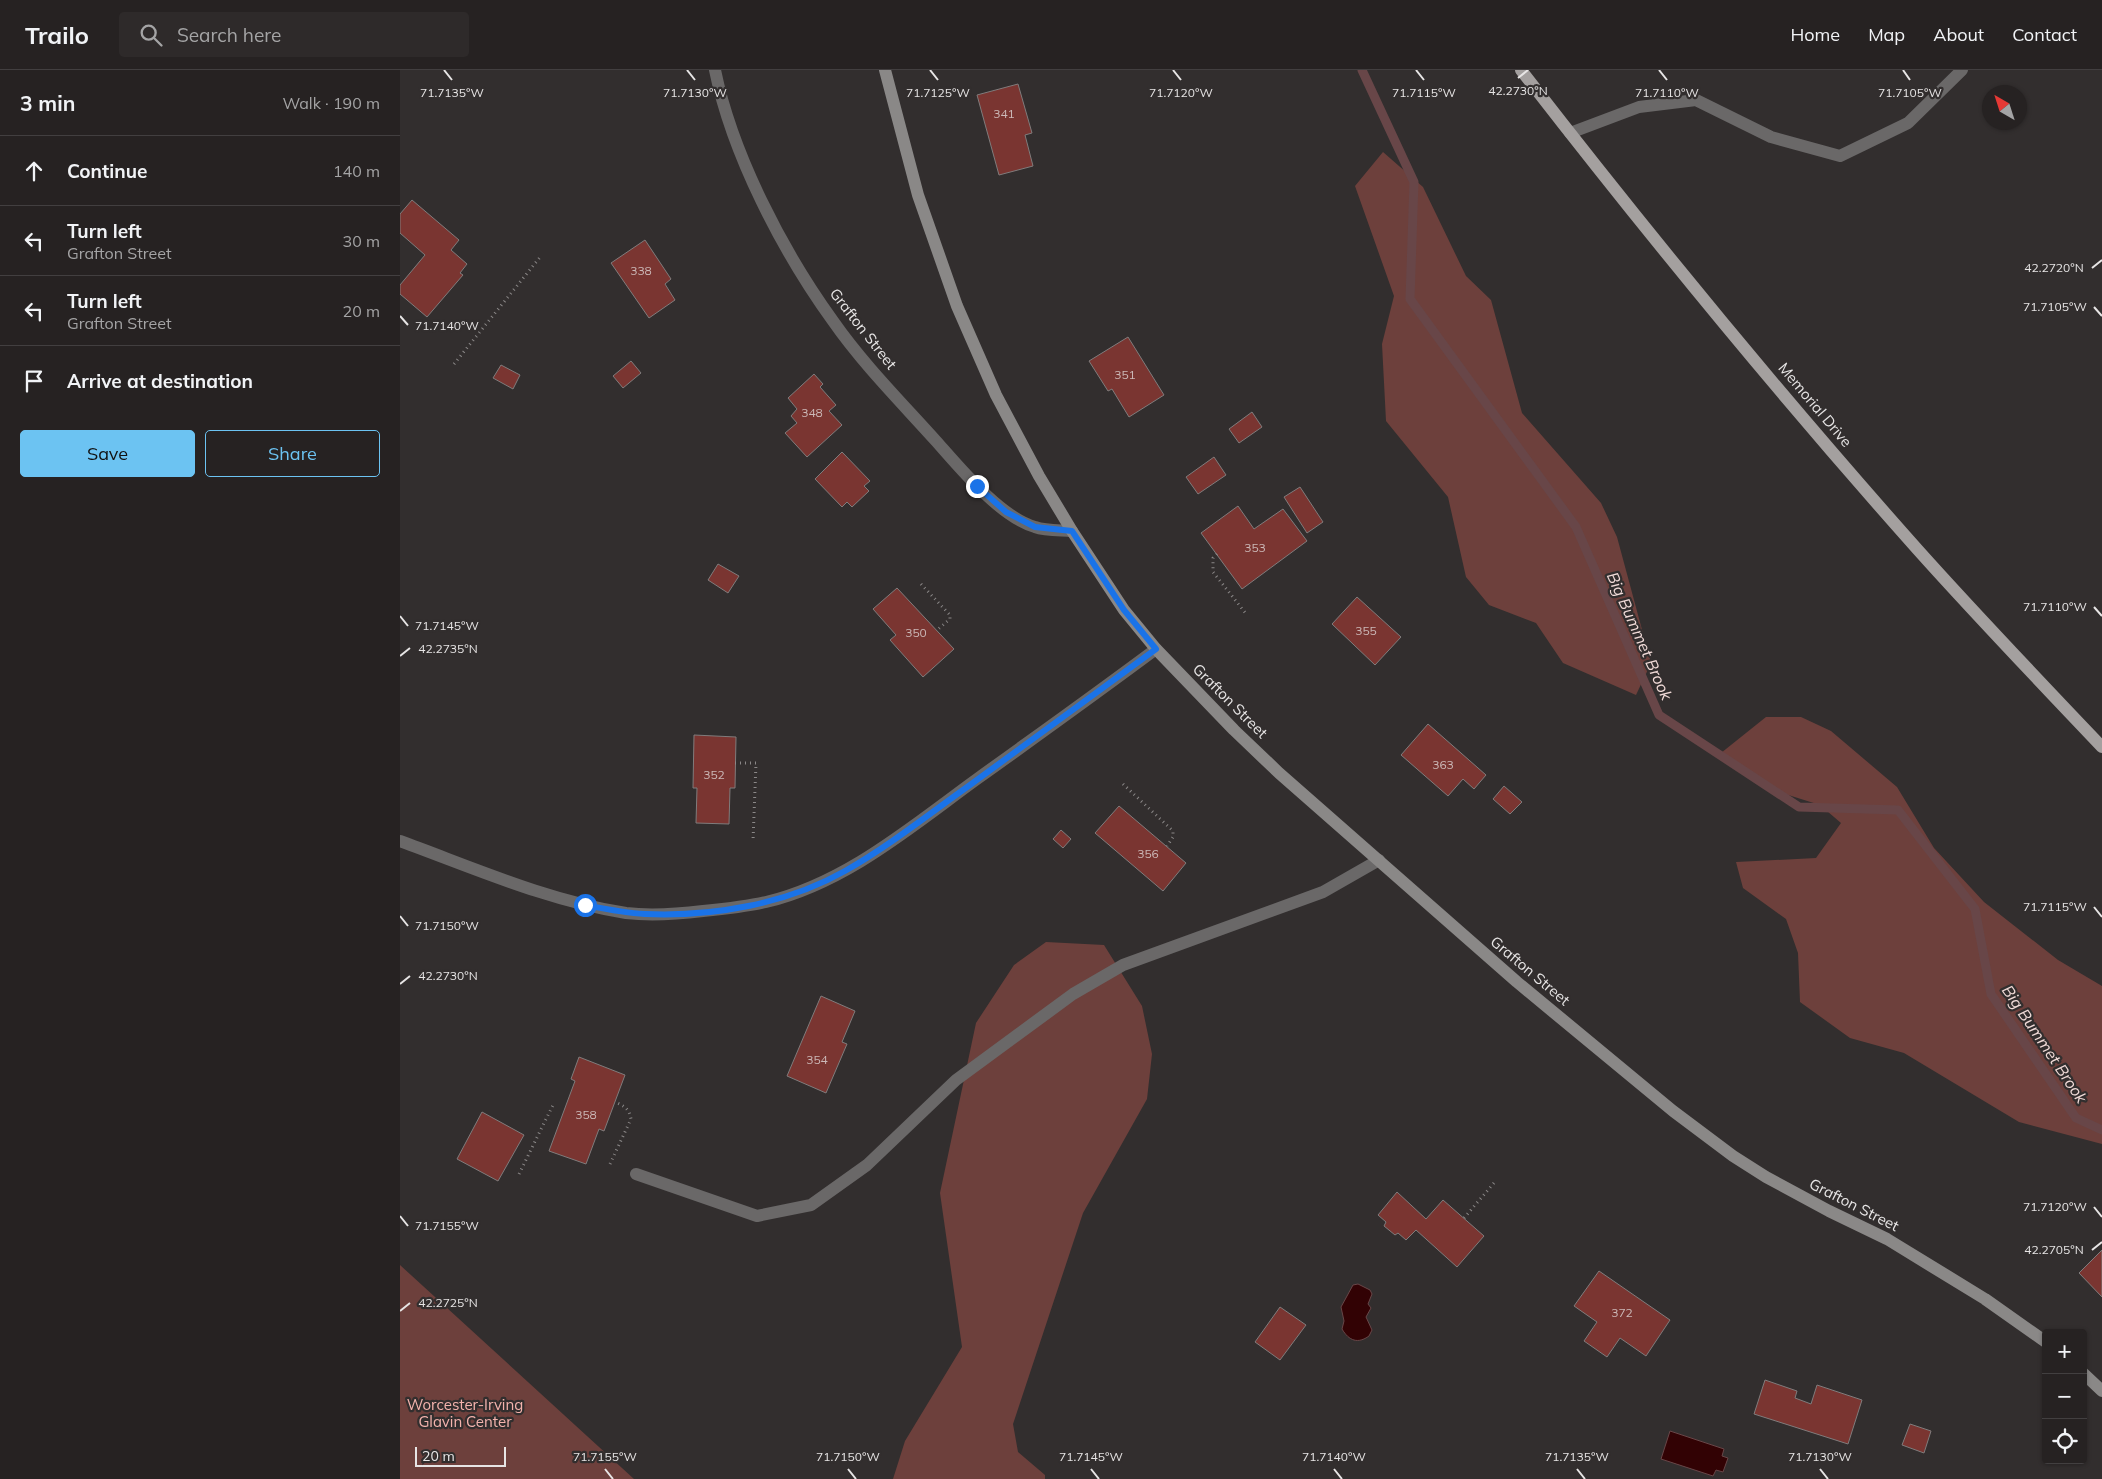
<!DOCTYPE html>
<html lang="en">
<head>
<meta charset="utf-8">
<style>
  body { margin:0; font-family:Mulish,sans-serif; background:#2e2a2a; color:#f1f3f6 }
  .controls { position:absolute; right:15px; bottom:15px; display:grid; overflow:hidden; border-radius:5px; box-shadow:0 1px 4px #0004 }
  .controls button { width:45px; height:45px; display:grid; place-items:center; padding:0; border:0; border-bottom:1px solid #423f40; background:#262222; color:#f1f3f6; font:25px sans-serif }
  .compass { position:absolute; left:1582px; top:15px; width:45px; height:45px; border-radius:50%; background:#262222; box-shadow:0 1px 4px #0004; rotate:321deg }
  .scale { position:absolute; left:15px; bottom:12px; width:91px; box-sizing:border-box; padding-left:5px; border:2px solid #e7e5e5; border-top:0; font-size:14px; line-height:18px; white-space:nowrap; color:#e7e5e5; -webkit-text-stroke:4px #322e2e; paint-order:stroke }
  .stop { position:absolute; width:15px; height:15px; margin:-11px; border:4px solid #1a73e8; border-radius:50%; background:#fff }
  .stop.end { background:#1a73e8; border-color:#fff; box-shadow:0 1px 5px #0008 }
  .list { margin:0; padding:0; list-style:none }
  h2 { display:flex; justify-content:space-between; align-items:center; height:65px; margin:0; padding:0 20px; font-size:21px }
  h2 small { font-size:16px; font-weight:400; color:#a4a4a5 }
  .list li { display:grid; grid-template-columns:32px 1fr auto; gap:15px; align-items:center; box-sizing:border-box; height:70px; padding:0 20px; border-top:1px solid #423f40 }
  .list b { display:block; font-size:19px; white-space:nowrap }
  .list p { margin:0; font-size:16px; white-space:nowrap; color:#a4a4a5 }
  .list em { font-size:16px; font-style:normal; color:#a4a4a5 }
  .actions { display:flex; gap:10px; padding:15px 20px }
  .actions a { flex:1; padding:11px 0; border:1px solid #6cc3f2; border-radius:5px; text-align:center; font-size:18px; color:#6cc3f2 }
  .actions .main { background:#6cc3f2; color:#111 }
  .icon { flex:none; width:28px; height:28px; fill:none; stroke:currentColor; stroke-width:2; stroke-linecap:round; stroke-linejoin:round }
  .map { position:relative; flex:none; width:1702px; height:1409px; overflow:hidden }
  header { display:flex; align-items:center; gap:30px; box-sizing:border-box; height:70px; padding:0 25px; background:#262222; border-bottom:1px solid #423f40 }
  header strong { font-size:24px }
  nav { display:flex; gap:28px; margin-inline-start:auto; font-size:18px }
  .search { width:350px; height:45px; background:#2e2a2a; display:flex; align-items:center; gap:12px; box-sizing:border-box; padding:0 18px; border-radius:5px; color:#a4a4a5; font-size:19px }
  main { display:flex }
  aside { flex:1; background:#262222 }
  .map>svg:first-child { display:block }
  .green { fill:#6d403c }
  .water { fill:#320204; stroke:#684648 }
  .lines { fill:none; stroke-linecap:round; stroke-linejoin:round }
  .stream { stroke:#684648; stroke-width:9 }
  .building { fill:#7a3531; stroke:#807c7c }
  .path { stroke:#8b8888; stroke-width:3; stroke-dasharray:1 4; stroke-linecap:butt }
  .lane { stroke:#6a6868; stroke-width:12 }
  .street { stroke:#6a6868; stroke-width:12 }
  .secondary { stroke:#8a8887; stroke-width:12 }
  .primary { stroke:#a4a09f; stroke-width:12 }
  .route { stroke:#1a73e8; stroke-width:6 }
  .ticks { fill:none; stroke:#e7e5e5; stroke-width:2 }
  .labels { text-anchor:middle; stroke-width:4.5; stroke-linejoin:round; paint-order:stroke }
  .number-label { font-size:12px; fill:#ccb9b8 }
  .street-label { font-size:15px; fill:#e7e5e5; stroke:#322e2e }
  .park-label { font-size:15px; fill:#f4b3ad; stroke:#322e2e }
  .water-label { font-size:16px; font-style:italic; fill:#f1dbd8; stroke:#322e2e }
  .ticks-label { font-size:12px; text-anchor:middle; fill:#e7e5e5; stroke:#322e2e; stroke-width:4.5; stroke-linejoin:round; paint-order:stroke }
</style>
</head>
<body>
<header>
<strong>Trailo</strong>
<div class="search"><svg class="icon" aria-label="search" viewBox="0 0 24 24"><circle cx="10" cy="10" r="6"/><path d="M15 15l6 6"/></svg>Search here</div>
<nav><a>Home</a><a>Map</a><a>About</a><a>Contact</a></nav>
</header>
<main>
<aside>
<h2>3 min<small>Walk · 190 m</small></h2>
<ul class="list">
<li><svg class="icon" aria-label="ahead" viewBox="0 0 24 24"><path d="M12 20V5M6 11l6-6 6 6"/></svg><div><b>Continue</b></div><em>140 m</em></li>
<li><svg class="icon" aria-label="left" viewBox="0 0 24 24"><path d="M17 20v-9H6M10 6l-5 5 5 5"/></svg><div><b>Turn left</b><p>Grafton Street</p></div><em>30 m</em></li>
<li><svg class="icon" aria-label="left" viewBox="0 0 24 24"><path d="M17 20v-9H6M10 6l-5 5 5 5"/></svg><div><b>Turn left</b><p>Grafton Street</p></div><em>20 m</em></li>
<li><svg class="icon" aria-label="arrive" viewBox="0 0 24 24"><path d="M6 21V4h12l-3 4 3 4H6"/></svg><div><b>Arrive at destination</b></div></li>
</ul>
<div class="actions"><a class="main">Save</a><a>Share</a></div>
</aside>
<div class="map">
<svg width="1702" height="1409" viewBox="0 0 1702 1409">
  <rect width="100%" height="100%" fill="#322e2e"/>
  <!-- green -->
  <path class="green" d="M 983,82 L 1023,117 L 1066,206 L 1091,230 L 1122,343 L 1201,433 L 1217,467 L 1251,593 L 1236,625 L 1163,593 L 1136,553 L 1089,535 L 1066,507 L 1048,427 L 986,351 L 982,274 L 994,226 L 955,116 Z
    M 1366,647 L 1401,647 L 1431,661 L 1497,717 L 1534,778 L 1584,832 L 1658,890 L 1702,916 L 1702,1074 L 1619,1052 L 1504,983 L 1450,968 L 1400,932 L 1398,883 L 1386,849 L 1343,818 L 1336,792 L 1416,788 L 1441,753 L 1420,735 L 1363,717 L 1321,683 Z
    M 646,872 L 704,875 L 742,936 L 752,984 L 747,1029 L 683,1143 L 613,1354 L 618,1382 L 645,1405 L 645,1409 L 493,1409 L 505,1371 L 562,1277 L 540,1123 L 576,953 L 614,895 Z
    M 0,1195 L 234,1409 L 0,1409 Z"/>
  <!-- water -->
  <path class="water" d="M 958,1214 L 970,1220 L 972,1224 L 968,1234 L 971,1238 L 966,1247 L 972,1260 L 969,1266 C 958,1274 949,1271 942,1259 L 944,1251 L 941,1237 L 953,1215 Z
    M 1270,1361 L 1324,1379 L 1322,1386 L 1328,1388 L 1323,1402 L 1316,1400 L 1313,1406 L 1261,1389 Z"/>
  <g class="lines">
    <!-- stream -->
    <path class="stream" d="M 962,0 L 1014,112 L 1010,229 L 1176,457 L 1259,645 L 1399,737 L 1498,740 L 1575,839 L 1591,924 L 1676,1048 L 1702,1060"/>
  </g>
  <!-- building -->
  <path class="building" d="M 618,14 L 632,63 L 625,65 L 633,96 L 599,105 L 577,25 Z
    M 12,130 L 59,170 L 51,180 L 67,194 L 60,203 L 63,205 L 27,247 L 0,224 L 0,215 L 25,185 L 0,163 L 0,144 Z
    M 245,170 L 271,209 L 265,214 L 275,230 L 249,248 L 211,193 Z
    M 728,267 L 764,325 L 729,347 L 712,319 L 708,321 L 689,291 Z
    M 231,291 L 241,303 L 223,318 L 213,306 Z
    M 101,295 L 120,305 L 113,319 L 93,308 Z
    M 414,304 L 423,314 L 420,317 L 436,335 L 429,341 L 442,355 L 407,387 L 385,363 L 397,353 L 391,346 L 397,339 L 388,328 Z
    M 852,342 L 862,357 L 839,373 L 829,359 Z
    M 442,382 L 470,411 L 464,416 L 469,421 L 452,437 L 447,432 L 442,437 L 415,409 Z
    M 814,387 L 826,405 L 798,424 L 786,407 Z
    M 900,417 L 923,452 L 907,463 L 884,427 Z
    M 838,436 L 854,459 L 883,439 L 907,471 L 842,519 L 801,463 Z
    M 318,494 L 339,506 L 328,523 L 308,510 Z
    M 497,518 L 554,579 L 523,607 L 490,570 L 496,565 L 473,539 Z
    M 957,527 L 1001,567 L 975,595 L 932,554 Z
    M 1028,654 L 1086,705 L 1074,719 L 1063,709 L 1048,726 L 1001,685 Z
    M 294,665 L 336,667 L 335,718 L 330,718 L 329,754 L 296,753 L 297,718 L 293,718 Z
    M 1104,716 L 1122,732 L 1110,744 L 1093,729 Z
    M 719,736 L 786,793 L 763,821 L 695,763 Z
    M 661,760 L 671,769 L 663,778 L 653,769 Z
    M 421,926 L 455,941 L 442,972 L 447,974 L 426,1023 L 387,1006 Z
    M 179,987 L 225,1005 L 204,1061 L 199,1059 L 186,1094 L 149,1081 L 175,1011 L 171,1009 Z
    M 82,1042 L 124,1065 L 98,1111 L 57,1089 Z
    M 997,1122 L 1026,1149 L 1043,1130 L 1084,1166 L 1057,1197 L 1016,1160 L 1006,1170 L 998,1163 L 995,1165 L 984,1156 L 986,1152 L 978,1145 Z
    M 1702,1180 L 1702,1227 L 1679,1203 Z
    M 1199,1201 L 1270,1250 L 1246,1286 L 1220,1268 L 1207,1287 L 1184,1271 L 1197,1252 L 1174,1236 Z
    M 880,1237 L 906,1255 L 880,1290 L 855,1272 Z
    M 1365,1310 L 1397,1321 L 1395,1328 L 1411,1334 L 1417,1315 L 1462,1330 L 1448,1374 L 1354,1344 Z
    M 1510,1354 L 1531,1361 L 1524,1383 L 1502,1375 Z"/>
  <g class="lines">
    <!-- path -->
    <path class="path" d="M 54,294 L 141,186
      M 817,484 L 813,488 L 813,502 L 847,545
      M 521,514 L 550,545 L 550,549 L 536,561
      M 335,693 L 356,693 L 353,771
      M 723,714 L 773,761 L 773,767 L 767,776
      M 210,1094 L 231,1049 C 229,1038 224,1036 215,1032
      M 119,1104 L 153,1035
      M 1064,1148 L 1094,1113"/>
    <!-- lane -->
    <path class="lane" d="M 1170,63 L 1239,37 L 1296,30 L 1371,67 L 1440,86 L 1508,53 L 1562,0
      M 0,771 C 74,798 148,831 226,843 C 251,846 278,844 303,841 C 324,839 345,837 366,832 C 446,813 512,756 577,709 C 637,666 697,623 756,579
      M 236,1104 L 357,1146 L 411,1135 L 467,1095 L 556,1010 L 673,924 L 723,895 L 923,822 L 979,790"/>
    <!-- street -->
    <path class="street" d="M 315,0 C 332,84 383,182 433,251 C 463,294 501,332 536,371 C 560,398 600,447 635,457 C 646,461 661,460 672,461"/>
    <!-- secondary -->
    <path class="secondary" d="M 485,0 L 518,125 L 557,236 L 596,325 L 639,406 L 672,461 L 724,540 L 756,579 L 834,660 L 879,703 L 1117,912 L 1273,1041 L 1333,1086 L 1366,1107 L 1429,1141 L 1487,1169 L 1585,1229 L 1646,1272
      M 1683,1303 L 1702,1321"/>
    <!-- primary -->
    <path class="primary" d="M 1121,0 C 1248,164 1380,325 1518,480 C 1578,547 1640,612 1702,677"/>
  </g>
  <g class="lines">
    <!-- route -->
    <path class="route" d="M 185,835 C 205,839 224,843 245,844 C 312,847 387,834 445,801 C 489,776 529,744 570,715 C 632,670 694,625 756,579 L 724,540 L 672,461 L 635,457 L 606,442 L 577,416"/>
  </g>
  <!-- ticks -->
  <path class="ticks" d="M 44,0 L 52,10M 287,0 L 295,10M 530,0 L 538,10M 773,0 L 781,10M 1016,0 L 1024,10M 1259,0 L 1267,10M 1503,0 L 1510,10M 1118,8 L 1128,0M 1692,198 L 1702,190M 1694,237 L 1702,246M 0,246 L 8,255M 1694,537 L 1702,546M 0,546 L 8,556M 0,586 L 10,578M 1694,837 L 1702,847M 0,846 L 8,856M 0,914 L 10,906M 1694,1137 L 1702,1147M 0,1146 L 8,1156M 1692,1180 L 1702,1172M 0,1241 L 10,1233M 205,1399 L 213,1409M 448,1399 L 456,1409M 691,1399 L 699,1409M 934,1399 L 942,1409M 1177,1399 L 1185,1409M 1420,1399 L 1428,1409"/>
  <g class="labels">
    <!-- number labels -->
    <g class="number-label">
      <text x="604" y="48">341</text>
      <text x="241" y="205">338</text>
      <text x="725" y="309">351</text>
      <text x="412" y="347">348</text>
      <text x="855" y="482">353</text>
      <text x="966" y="565">355</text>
      <text x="516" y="567">350</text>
      <text x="1043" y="699">363</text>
      <text x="314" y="709">352</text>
      <text x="748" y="788">356</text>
      <text x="417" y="994">354</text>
      <text x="186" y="1049">358</text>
      <text x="1222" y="1247">372</text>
    </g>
    <!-- street labels -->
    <g class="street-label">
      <text transform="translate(463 259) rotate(52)" y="5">Grafton Street</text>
      <text transform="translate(1415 335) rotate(50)" y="5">Memorial Drive</text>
      <text transform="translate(830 631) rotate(45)" y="5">Grafton Street</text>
      <text transform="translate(1130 901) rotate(40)" y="5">Grafton Street</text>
      <text transform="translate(1454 1135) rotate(27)" y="5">Grafton Street</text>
    </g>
    <!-- park labels -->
    <g class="park-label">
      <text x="65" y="1340">Worcester-Irving<tspan x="65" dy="17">Glavin Center</tspan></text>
    </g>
    <!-- water labels -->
    <g class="water-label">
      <text transform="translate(1240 566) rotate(66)" y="6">Big Bummet Brook</text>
      <text transform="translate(1645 974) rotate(56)" y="6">Big Bummet Brook</text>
    </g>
  </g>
  <g class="ticks-label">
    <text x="1118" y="25">42.2730°N</text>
    <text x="52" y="27">71.7135°W</text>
    <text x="295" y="27">71.7130°W</text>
    <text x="538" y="27">71.7125°W</text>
    <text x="781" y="27">71.7120°W</text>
    <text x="1024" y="27">71.7115°W</text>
    <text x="1267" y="27">71.7110°W</text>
    <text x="1510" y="27">71.7105°W</text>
    <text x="1654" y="202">42.2720°N</text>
    <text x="1655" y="241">71.7105°W</text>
    <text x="47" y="260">71.7140°W</text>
    <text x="1655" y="541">71.7110°W</text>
    <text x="47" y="560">71.7145°W</text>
    <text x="48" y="583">42.2735°N</text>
    <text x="1655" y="841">71.7115°W</text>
    <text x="47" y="860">71.7150°W</text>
    <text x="48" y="910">42.2730°N</text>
    <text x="1655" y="1141">71.7120°W</text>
    <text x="47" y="1160">71.7155°W</text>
    <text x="1654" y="1184">42.2705°N</text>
    <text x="48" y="1237">42.2725°N</text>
    <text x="205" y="1391">71.7155°W</text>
    <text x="448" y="1391">71.7150°W</text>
    <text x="691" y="1391">71.7145°W</text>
    <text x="934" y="1391">71.7140°W</text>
    <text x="1177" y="1391">71.7135°W</text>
    <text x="1420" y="1391">71.7130°W</text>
  </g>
</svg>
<div class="controls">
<button>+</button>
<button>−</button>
<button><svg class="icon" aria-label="locate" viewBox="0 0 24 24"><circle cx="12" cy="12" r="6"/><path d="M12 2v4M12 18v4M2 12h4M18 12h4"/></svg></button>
</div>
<svg class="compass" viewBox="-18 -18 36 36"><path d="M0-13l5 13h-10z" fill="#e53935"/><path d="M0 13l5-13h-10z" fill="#a4a4a5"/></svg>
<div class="scale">20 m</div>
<div class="stop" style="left:185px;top:835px"></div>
<div class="stop end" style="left:577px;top:416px"></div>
</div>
</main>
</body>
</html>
